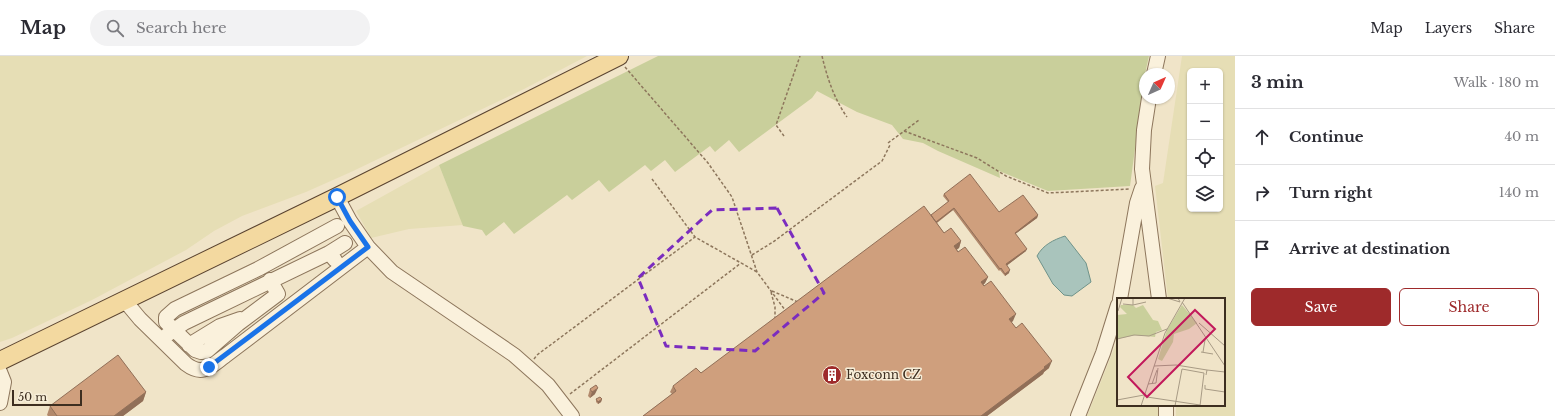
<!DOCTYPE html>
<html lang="en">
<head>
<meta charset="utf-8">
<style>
  body { margin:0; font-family:"Libre Baskerville",serif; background:#f2f2f3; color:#2b2b33 }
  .controls { position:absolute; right:12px; top:12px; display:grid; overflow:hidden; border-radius:6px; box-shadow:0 1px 3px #0004 }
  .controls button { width:36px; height:36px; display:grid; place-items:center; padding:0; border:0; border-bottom:1px solid #e1e1e2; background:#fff; color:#2b2b33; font:20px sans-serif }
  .compass { position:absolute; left:1139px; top:12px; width:36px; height:36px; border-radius:50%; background:#fff; box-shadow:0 1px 3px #0004; rotate:45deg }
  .scale { position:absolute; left:12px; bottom:10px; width:70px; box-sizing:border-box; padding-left:4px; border:2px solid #3d2e20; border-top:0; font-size:11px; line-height:14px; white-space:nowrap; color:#3d2e20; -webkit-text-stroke:3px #f7eed8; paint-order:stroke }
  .stop { position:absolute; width:12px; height:12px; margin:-9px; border:3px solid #1a73e8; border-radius:50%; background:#fff }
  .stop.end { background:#1a73e8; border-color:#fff; box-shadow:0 1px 4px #0008 }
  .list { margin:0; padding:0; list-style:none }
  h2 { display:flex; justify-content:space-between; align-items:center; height:52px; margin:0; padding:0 16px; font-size:17px }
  h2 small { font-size:13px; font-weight:400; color:#7c7c81 }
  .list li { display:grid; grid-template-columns:26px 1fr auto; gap:12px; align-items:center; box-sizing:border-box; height:56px; padding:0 16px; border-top:1px solid #e1e1e2 }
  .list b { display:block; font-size:15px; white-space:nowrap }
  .list em { font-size:13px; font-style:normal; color:#7c7c81 }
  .actions { display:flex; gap:8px; padding:12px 16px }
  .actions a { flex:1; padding:9px 0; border:1px solid #9e2a2b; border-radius:6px; text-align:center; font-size:14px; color:#9e2a2b }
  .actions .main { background:#9e2a2b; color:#fff }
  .icon { flex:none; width:22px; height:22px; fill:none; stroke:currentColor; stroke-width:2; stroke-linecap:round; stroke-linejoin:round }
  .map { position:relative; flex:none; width:1235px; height:360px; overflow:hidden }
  header { display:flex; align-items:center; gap:24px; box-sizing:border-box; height:56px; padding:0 20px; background:#fff; border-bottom:1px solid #e1e1e2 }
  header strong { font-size:19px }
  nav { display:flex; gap:22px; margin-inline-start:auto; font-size:14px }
  .search { width:280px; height:36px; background:#f2f2f3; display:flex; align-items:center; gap:10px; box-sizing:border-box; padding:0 14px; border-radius:22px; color:#7c7c81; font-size:15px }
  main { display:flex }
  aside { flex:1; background:#fff }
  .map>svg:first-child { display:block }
  .farmland { fill:#e6deb5; fill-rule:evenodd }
  .green { fill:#c9cf9b }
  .water { fill:#a9c4bc; stroke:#6f938a }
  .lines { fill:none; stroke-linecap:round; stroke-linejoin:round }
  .minor-casing { stroke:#8d765c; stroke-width:16 }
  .major-casing { stroke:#5b4430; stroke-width:20 }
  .path { stroke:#8d765c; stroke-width:1.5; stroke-dasharray:3 2; stroke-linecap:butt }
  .minor { stroke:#faf1dc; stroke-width:14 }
  .major { stroke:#f3d9a0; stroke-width:18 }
  .wall { fill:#b2896c }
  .shaded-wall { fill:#916f58 }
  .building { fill:#cf9f7d; stroke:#916f58 }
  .route { stroke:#1a73e8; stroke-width:5 }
  .marked { fill:none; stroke:#7b2cbf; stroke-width:3; stroke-dasharray:8 5; stroke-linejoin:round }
  .labels { text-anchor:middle; stroke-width:3; stroke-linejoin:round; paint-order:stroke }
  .poi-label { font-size:12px; fill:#3d2e20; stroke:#f7eed8; text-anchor:start }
  .inset-road { fill:none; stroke:#a89b85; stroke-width:1 }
  .view { fill:#c2185b; fill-opacity:0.15; stroke:#c2185b; stroke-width:2 }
  .inset-edge { fill:none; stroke:#3d2e20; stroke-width:2 }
</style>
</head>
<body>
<header>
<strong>Map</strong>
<div class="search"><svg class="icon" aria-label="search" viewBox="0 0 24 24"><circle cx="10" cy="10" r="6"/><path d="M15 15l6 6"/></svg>Search here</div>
<nav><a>Map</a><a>Layers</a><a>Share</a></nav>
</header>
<main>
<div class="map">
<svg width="1235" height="360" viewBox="0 0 1235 360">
  <rect width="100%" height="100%" fill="#f0e4c8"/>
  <!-- farmland -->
  <path class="farmland" d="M 0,0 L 587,0 L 524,33 L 351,116 L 306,136 L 242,160 L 214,175 L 186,194 L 92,244 L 12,282 L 0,286 Z
    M 1182,0 L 1235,0 L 1235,360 L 1176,360 L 1176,349 L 1224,349 L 1224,243 L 1168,243 L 1155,130 L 1163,127 ZM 1190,15 L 1220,15 L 1220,153 L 1190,153 Z
    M 439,109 L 463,169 L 409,173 L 371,182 L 356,155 Z
    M 1118,283 L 1118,349 L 1158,349 L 1158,360 L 1087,360 Z"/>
  <!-- green -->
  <path class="green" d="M 658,0 L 1149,0 L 1145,18 L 1130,130 L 1048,135 L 999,115 L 1000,122 L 938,95 L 923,87 L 903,83 L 892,69 L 857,56 L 817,35 L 812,42 L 739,96 L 729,84 L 715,96 L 710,90 L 675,116 L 665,104 L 651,115 L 645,109 L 609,136 L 599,124 L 572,144 L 567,139 L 514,178 L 504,166 L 486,180 L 482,174 L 463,170 L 439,109 Z"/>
  <!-- water -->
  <path class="water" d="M 1065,180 L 1086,207 L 1091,226 L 1072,240 L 1064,239 L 1053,228 L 1037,200 C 1043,189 1053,184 1065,180 Z"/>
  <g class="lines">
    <defs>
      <path id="minor" d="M 1154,18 L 1158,0
        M 1149,42 L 1144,74 L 1142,113 L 1159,243
        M 337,141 L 350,165 L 368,191 L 392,216 L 514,299 L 548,329 L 572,360
        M 335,204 L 329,197 L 345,187
        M 270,224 L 278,238 L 238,268 L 207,295 L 201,296 L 195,294 L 166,266 L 166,261 L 175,253 L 258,213 L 337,170
        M 1120,243 L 1137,147 L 1142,132
        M 125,245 L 140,263 L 186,308 C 203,321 211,310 225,300 L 368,191
        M 167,279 L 184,267 L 329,197
        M 189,289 L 220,270 L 240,263
        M 0,316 L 4,326 L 0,347
        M 1166,349 L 1166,360
        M 1078,360 L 1103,297 L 1118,249"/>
      <path id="major" d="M 0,305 L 337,141 L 619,0"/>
    </defs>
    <!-- minor casing -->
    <use href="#minor" class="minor-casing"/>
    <!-- major casing -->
    <use href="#major" class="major-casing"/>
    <!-- path -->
    <path class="path" d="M 822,0 C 827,21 834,43 847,61
      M 625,11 L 708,107 L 732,141 L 757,216 L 785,254
      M 904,75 L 977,102 L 1006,120 L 1048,137 L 1130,133
      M 784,80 L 776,69 L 800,0
      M 888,87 L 919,64
      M 652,123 L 695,181
      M 752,199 L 773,186 L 882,105 L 890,89
      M 772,235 L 798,246
      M 771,236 L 775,251 L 775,263
      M 534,303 L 537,299 L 695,181 L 757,216
      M 570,338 L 741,207"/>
    <!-- minor -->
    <use href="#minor" class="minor"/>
    <!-- major -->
    <use href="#major" class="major"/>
  </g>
  <!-- wall -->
  <path class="wall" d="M 944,138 L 999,156 L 1038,159 L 1037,162 L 1015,178 L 1026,195 L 1007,209 L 1009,217 L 1005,220 L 1000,214 L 999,215 L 953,154 L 937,167 L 944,177 L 961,185 L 959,192 L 957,193 L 958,196 L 988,221 L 985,227 L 983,229 L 1013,265 L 1011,266 L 1016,272 L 1049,312 L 1044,316 L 1043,318 L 987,360 L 643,360 L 672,338 L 670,336 L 673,330 L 701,317 L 931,159 L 948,146 L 943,140 Z
    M 590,333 L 595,338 L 590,342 L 588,340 Z
    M 146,336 L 143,345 L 123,360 L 48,360 L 47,359 L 50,350 Z
    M 596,343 L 602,343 L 601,346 L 598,348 L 596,346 Z"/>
  <!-- shaded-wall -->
  <path class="shaded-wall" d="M 954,152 L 953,154 L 932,170 L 933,168 Z
    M 1038,159 L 1037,162 L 1014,179 L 1015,177 Z
    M 961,185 L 959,192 L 952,197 L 954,190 Z
    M 1027,193 L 1026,195 L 1005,211 L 1006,208 Z
    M 1010,214 L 1009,217 L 1005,220 L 1005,218 Z
    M 988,221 L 985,227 L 979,233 L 981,226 Z
    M 1016,258 L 1013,265 L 1007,270 L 1009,263 Z
    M 1052,305 L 1049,312 L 1044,316 L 1043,318 L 987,360 L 981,360 Z
    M 598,332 L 595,338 L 590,342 L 592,336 Z
    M 146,336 L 143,345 L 123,360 L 114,360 Z
    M 602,343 L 601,346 L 598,348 L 598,346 Z"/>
  <!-- building -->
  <path class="building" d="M 970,118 L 999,156 L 1023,139 L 1038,159 L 1015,177 L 1027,193 L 1006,208 L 1010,214 L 1005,218 L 1001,212 L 1000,213 L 954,152 L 936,166 L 931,159 L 949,145 L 944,138 Z
    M 924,150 L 944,177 L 951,172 L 961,185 L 954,190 L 958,196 L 965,191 L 988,221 L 981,226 L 984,230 L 991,225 L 1016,258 L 1009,263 L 1016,272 L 1022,267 L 1052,305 L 1044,311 L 1045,312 L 981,360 L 643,360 L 676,335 L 673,330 L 696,312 L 701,317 Z
    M 118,299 L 146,336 L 114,360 L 57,360 L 50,350 Z
    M 596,329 L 598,332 L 592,336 L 590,333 Z
    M 600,341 L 602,343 L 598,346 L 596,343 Z"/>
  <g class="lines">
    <!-- route -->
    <path class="route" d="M 209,311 L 368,191 L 350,165 L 337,141"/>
  </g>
  <!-- marked area -->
  <path class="marked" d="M 777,152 L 824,237 L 755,295 L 666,290 L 638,222 L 712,154 Z"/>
  <!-- icons -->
  <defs>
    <symbol id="building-disc" viewBox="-11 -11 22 22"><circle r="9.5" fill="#9e2a2b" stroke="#f7eed8"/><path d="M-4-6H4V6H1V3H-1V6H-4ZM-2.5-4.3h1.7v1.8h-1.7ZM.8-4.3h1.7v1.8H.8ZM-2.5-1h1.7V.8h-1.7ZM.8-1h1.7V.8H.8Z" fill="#fff"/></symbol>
  </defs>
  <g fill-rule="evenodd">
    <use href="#building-disc" x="821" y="308" width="22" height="22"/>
  </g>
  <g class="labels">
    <!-- poi labels -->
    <g class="poi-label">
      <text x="846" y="323">Foxconn CZ</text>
    </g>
  </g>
  <!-- overview -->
  <g transform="translate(1117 242)">
    <rect width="108" height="108" fill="#f0e4c8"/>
    <path d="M 4,7 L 16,7 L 19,10 L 26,7 L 36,22 L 41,23 L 45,32 L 39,34 L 38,39 L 19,37 L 0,41 L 0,17 L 10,16 L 3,9 ZM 65,7 L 80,25 L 72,31 L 57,36 L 56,44 L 45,63 L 41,61 L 50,32 Z" fill="#c9cf9b"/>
    <path class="inset-road" d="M 50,0 L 63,4 L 61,0M 65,4 L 108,68M 6,6 L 16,7 L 16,0M 16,7 L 29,4M 1,13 L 5,0M 82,25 L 108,48M 0,41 L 17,37 L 32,38 L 50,31M 84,54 L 96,56M 86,54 L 88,42M 37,68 L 59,67 L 90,72M 89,77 L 90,72 L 108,74M 31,86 L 39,85 L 41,70M 35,86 L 40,72M 88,87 L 88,91 L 108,94M 30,99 L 83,107M 0,102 L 27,97M 24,108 L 48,35 L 68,0M 58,108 L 65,71 L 87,75 L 83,108"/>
    <path class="view" d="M 78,12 L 98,31 L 30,99 L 11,79 Z"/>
    <rect width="108" height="108" class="inset-edge"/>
  </g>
</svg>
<div class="controls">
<button>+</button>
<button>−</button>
<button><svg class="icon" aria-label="locate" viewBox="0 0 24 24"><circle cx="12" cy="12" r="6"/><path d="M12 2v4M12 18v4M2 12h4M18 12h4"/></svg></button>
<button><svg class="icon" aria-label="layers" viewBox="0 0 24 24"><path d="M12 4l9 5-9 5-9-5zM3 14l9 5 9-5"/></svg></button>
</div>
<svg class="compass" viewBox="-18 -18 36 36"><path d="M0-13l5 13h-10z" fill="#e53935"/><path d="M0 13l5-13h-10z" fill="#7c7c81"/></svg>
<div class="scale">50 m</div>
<div class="stop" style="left:337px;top:141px"></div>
<div class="stop end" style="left:209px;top:311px"></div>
</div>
<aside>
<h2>3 min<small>Walk · 180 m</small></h2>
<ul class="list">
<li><svg class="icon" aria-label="ahead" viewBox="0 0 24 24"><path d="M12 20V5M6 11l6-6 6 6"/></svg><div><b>Continue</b></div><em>40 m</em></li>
<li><svg class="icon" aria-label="right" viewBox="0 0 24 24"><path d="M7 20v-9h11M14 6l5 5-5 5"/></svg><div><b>Turn right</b></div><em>140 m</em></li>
<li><svg class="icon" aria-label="arrive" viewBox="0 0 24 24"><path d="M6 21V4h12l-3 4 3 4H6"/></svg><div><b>Arrive at destination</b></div></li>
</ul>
<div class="actions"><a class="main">Save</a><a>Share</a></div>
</aside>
</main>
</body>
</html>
